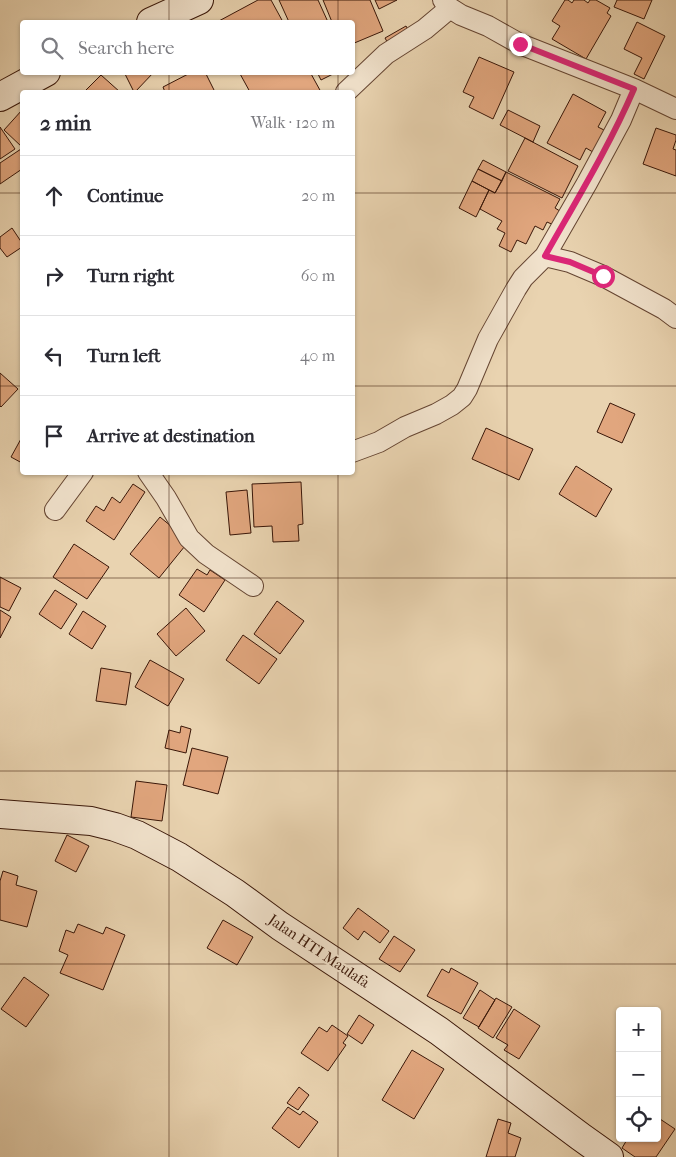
<!DOCTYPE html>
<html lang="en">
<head>
<meta charset="utf-8">
<style>
  body { margin:0; font-family:"IM FELL French Canon",serif; background:#f2f2f3; color:#2b2b33 }
  .controls { position:absolute; right:15px; bottom:15px; display:grid; overflow:hidden; border-radius:5px; box-shadow:0 1px 4px #0004 }
  .controls button { width:45px; height:45px; display:grid; place-items:center; padding:0; border:0; border-bottom:1px solid #e1e1e2; background:#fff; color:#2b2b33; font:25px sans-serif }
  .stop { position:absolute; width:15px; height:15px; margin:-11px; border:4px solid #db2777; border-radius:50%; background:#fff }
  .stop.end { background:#db2777; border-color:#fff; box-shadow:0 1px 5px #0008 }
  .list { margin:0; padding:0; list-style:none }
  h2 { display:flex; justify-content:space-between; align-items:center; height:65px; margin:0; padding:0 20px; font-size:21px }
  h2 small { font-size:16px; font-weight:400; color:#7c7c81 }
  .list li { display:grid; grid-template-columns:32px 1fr auto; gap:15px; align-items:center; box-sizing:border-box; height:80px; padding:0 20px; border-top:1px solid #e1e1e2 }
  .list b { display:block; font-size:19px; white-space:nowrap }
  .list em { font-size:16px; font-style:normal; color:#7c7c81 }
  .icon { flex:none; width:28px; height:28px; fill:none; stroke:currentColor; stroke-width:2; stroke-linecap:round; stroke-linejoin:round }
  .map { position:relative; flex:none; width:676px; height:1157px; overflow:hidden }
  .search { position:absolute; background:#fff; box-shadow:0 1px 4px #0004; left:20px; top:20px; width:335px; height:55px; display:flex; align-items:center; gap:12px; box-sizing:border-box; padding:0 18px; border-radius:5px; color:#7c7c81; font-size:19px }
  .panel { position:absolute; background:#fff; box-shadow:0 1px 4px #0004; left:20px; top:90px; width:335px; height:385px; border-radius:5px }
  .map>svg:first-child { display:block }
  .building { fill:#e1a67e; stroke:#391608 }
  .lines { fill:none; stroke-linecap:round; stroke-linejoin:round }
  .street-casing { stroke:#654532; stroke-width:22 }
  .secondary-casing { stroke:#391608; stroke-width:30 }
  .street { stroke:#f1e2cc; stroke-width:20 }
  .secondary { stroke:#f1e2cc; stroke-width:28 }
  .route { stroke:#db2777; stroke-width:6 }
  .grid { fill:none; stroke:#391608; stroke-width:1; stroke-opacity:0.55 }
  .labels { text-anchor:middle; stroke-width:4; stroke-linejoin:round; paint-order:stroke }
  .street-label { font-size:15px; fill:#391608; stroke:#f1e2cc }
</style>
</head>
<body>
<div class="map">
<svg width="676" height="1157" viewBox="0 0 676 1157">
  <rect width="100%" height="100%" fill="#e9d3b0"/>
  <filter id="stains"><feTurbulence type="fractalNoise" baseFrequency=".004" numOctaves="4"/><feColorMatrix values="0 0 0 0 .2 0 0 0 0 .09 0 0 0 0 .02 0 0 0 .5 -.17"/></filter>
  <radialGradient id="worn" r=".72"><stop offset=".6" stop-color="#630" stop-opacity="0"/><stop offset="1" stop-color="#630" stop-opacity=".3"/></radialGradient>
  <!-- building -->
  <path class="building" d="M 258,0 L 271,0 L 283,22 L 217,22 Z
    M 279,0 L 318,0 L 328,22 L 289,22 Z
    M 323,0 L 370,0 L 383,31 L 352,44 L 352,22 L 332,22 Z
    M 375,0 L 397,0 L 379,9 Z
    M 565,0 L 568,0 L 572,3 L 574,0 L 584,0 L 588,3 L 590,0 L 596,0 L 610,8 L 607,13 L 611,16 L 586,59 L 552,39 L 560,26 L 552,21 Z
    M 617,0 L 652,0 L 644,19 L 614,7 Z
    M 637,22 L 665,36 L 644,79 L 634,74 L 642,58 L 624,49 Z
    M 406,26 L 411,35 L 390,47 L 385,38 Z
    M 479,57 L 514,72 L 493,119 L 469,107 L 474,97 L 463,92 Z
    M 124,72 L 154,72 L 135,92 L 134,92 Z
    M 192,72 L 205,72 L 215,92 L 165,92 L 163,87 Z
    M 239,72 L 310,72 L 321,92 L 250,92 Z
    M 317,72 L 334,72 L 335,73 L 321,80 Z
    M 101,75 L 120,92 L 84,92 Z
    M 573,94 L 606,112 L 598,127 L 610,133 L 598,155 L 586,148 L 580,160 L 547,143 Z
    M 22,110 L 22,147 L 4,130 Z
    M 508,110 L 540,126 L 533,142 L 500,125 Z
    M 0,127 L 15,149 L 0,159 Z
    M 656,128 L 676,135 L 676,140 L 673,149 L 676,150 L 676,176 L 643,164 Z
    M 525,138 L 578,166 L 562,198 L 508,171 Z
    M 21,149 L 22,151 L 22,169 L 0,184 L 0,163 Z
    M 483,160 L 506,172 L 502,181 L 478,169 Z
    M 478,169 L 502,181 L 495,193 L 472,181 Z
    M 506,172 L 560,199 L 555,208 L 563,213 L 556,226 L 547,222 L 543,230 L 535,226 L 526,244 L 517,240 L 511,252 L 499,246 L 505,233 L 497,229 L 502,221 L 480,209 L 489,190 L 495,193 Z
    M 472,181 L 489,190 L 476,217 L 459,208 Z
    M 12,228 L 22,243 L 22,247 L 7,257 L 0,248 L 0,237 Z
    M 0,373 L 18,389 L 1,407 L 0,406 Z
    M 610,403 L 635,414 L 622,443 L 597,432 Z
    M 486,428 L 533,449 L 519,480 L 472,459 Z
    M 22,437 L 22,463 L 11,457 Z
    M 576,466 L 612,489 L 596,517 L 559,494 Z
    M 301,482 L 303,524 L 298,525 L 299,541 L 273,542 L 272,526 L 254,527 L 252,484 Z
    M 133,484 L 145,492 L 114,540 L 86,521 L 96,506 L 104,511 L 112,497 L 120,503 Z
    M 247,490 L 251,533 L 230,535 L 226,492 Z
    M 160,517 L 189,541 L 159,578 L 130,554 Z
    M 74,544 L 109,567 L 87,599 L 53,577 Z
    M 197,569 L 207,575 L 210,570 L 225,580 L 204,612 L 179,595 Z
    M 0,577 L 21,588 L 9,611 L 0,607 Z
    M 55,590 L 77,604 L 61,629 L 39,614 Z
    M 277,601 L 304,621 L 280,654 L 254,634 Z
    M 186,608 L 205,631 L 176,656 L 157,634 Z
    M 0,610 L 11,617 L 0,638 Z
    M 83,611 L 106,626 L 92,649 L 69,634 Z
    M 243,635 L 277,659 L 259,684 L 226,660 Z
    M 150,660 L 184,679 L 168,706 L 135,687 Z
    M 101,668 L 131,673 L 126,705 L 96,701 Z
    M 181,726 L 191,729 L 186,753 L 165,748 L 169,730 L 180,733 Z
    M 192,748 L 228,757 L 218,794 L 183,785 Z
    M 136,781 L 167,785 L 162,821 L 131,817 Z
    M 67,835 L 89,846 L 76,872 L 55,861 Z
    M 3,871 L 18,876 L 16,885 L 37,891 L 27,927 L 0,920 L 0,881 Z
    M 358,908 L 389,931 L 380,943 L 364,931 L 358,940 L 343,928 Z
    M 223,920 L 253,937 L 237,965 L 207,948 Z
    M 78,924 L 103,934 L 106,927 L 125,935 L 103,990 L 60,973 L 68,955 L 59,951 L 66,930 L 74,933 Z
    M 394,936 L 415,950 L 400,972 L 379,959 Z
    M 451,968 L 478,983 L 461,1014 L 427,996 L 442,969 L 449,973 Z
    M 24,977 L 49,995 L 26,1027 L 1,1009 Z
    M 480,990 L 495,1000 L 479,1027 L 463,1018 Z
    M 496,998 L 512,1007 L 493,1038 L 478,1028 Z
    M 514,1009 L 540,1026 L 519,1059 L 504,1050 L 508,1045 L 496,1038 Z
    M 359,1015 L 374,1025 L 362,1044 L 347,1034 Z
    M 332,1025 L 348,1036 L 343,1043 L 346,1045 L 328,1071 L 301,1053 L 319,1027 L 327,1032 Z
    M 412,1050 L 444,1069 L 414,1119 L 382,1100 Z
    M 299,1087 L 309,1095 L 298,1110 L 287,1103 Z
    M 288,1107 L 300,1115 L 303,1111 L 318,1122 L 299,1148 L 272,1128 Z
    M 657,1117 L 675,1129 L 656,1157 L 635,1157 L 622,1148 L 628,1138 L 657,1138 Z
    M 498,1119 L 511,1123 L 508,1133 L 521,1138 L 515,1157 L 486,1157 Z"/>
  <g class="lines">
    <defs>
      <path id="street" d="M 443,0 L 450,8 L 461,15 L 488,26 L 520,44 L 634,89 L 676,109
        M 346,92 L 386,54 L 425,29 L 450,8
        M 545,256 L 570,262 L 603,276 L 664,309 L 676,318
        M 352,452 L 379,442 L 405,427 L 436,414 L 452,405 L 462,397 L 467,389 L 488,339 L 516,289 L 523,278 L 545,256 L 587,183 L 621,120 L 634,89
        M 148,472 L 166,498 L 189,538 L 206,554 L 253,586
        M 55,510 L 83,472"/>
      <path id="secondary" d="M 151,22 L 199,0
        M 0,97 L 46,72
        M 0,814 L 91,821 L 115,827 L 137,835 L 179,857 L 235,893 L 280,926 L 439,1031 L 581,1137 L 609,1157"/>
    </defs>
    <!-- street casing -->
    <use href="#street" class="street-casing"/>
    <!-- secondary casing -->
    <use href="#secondary" class="secondary-casing"/>
    <!-- street -->
    <use href="#street" class="street"/>
    <!-- secondary -->
    <use href="#secondary" class="secondary"/>
  </g>
  <g class="lines">
    <!-- route -->
    <path class="route" d="M 520,44 L 634,89 C 609,147 576,201 545,256 L 570,262 L 603,276"/>
  </g>
  <!-- grid -->
  <path class="grid" d="M 169,0 L 169,22M 338,0 L 338,22M 507,0 L 507,1157M 169,72 L 169,92M 338,72 L 338,92M 0,193 L 22,193M 352,193 L 676,193M 0,386 L 22,386M 352,386 L 676,386M 169,472 L 169,1157M 338,472 L 338,1157M 0,578 L 676,578M 0,771 L 676,771M 0,964 L 676,964"/>
  <g class="labels">
    <!-- street labels -->
    <g class="street-label">
      <text transform="translate(319 951) rotate(34)" y="5">Jalan HTI Maulafa</text>
    </g>
  </g>
  <rect width="100%" height="100%" filter="url(#stains)"/>
  <rect width="100%" height="100%" fill="url(#worn)"/>
</svg>
<div class="controls">
<button>+</button>
<button>−</button>
<button><svg class="icon" aria-label="locate" viewBox="0 0 24 24"><circle cx="12" cy="12" r="6"/><path d="M12 2v4M12 18v4M2 12h4M18 12h4"/></svg></button>
</div>
<div class="stop" style="left:603px;top:276px"></div>
<div class="stop end" style="left:520px;top:44px"></div>
<div class="search"><svg class="icon" aria-label="search" viewBox="0 0 24 24"><circle cx="10" cy="10" r="6"/><path d="M15 15l6 6"/></svg>Search here</div>
<section class="panel">
<h2>2 min<small>Walk · 120 m</small></h2>
<ul class="list">
<li><svg class="icon" aria-label="ahead" viewBox="0 0 24 24"><path d="M12 20V5M6 11l6-6 6 6"/></svg><div><b>Continue</b></div><em>20 m</em></li>
<li><svg class="icon" aria-label="right" viewBox="0 0 24 24"><path d="M7 20v-9h11M14 6l5 5-5 5"/></svg><div><b>Turn right</b></div><em>60 m</em></li>
<li><svg class="icon" aria-label="left" viewBox="0 0 24 24"><path d="M17 20v-9H6M10 6l-5 5 5 5"/></svg><div><b>Turn left</b></div><em>40 m</em></li>
<li><svg class="icon" aria-label="arrive" viewBox="0 0 24 24"><path d="M6 21V4h12l-3 4 3 4H6"/></svg><div><b>Arrive at destination</b></div></li>
</ul>
</section>
</div>
</body>
</html>
